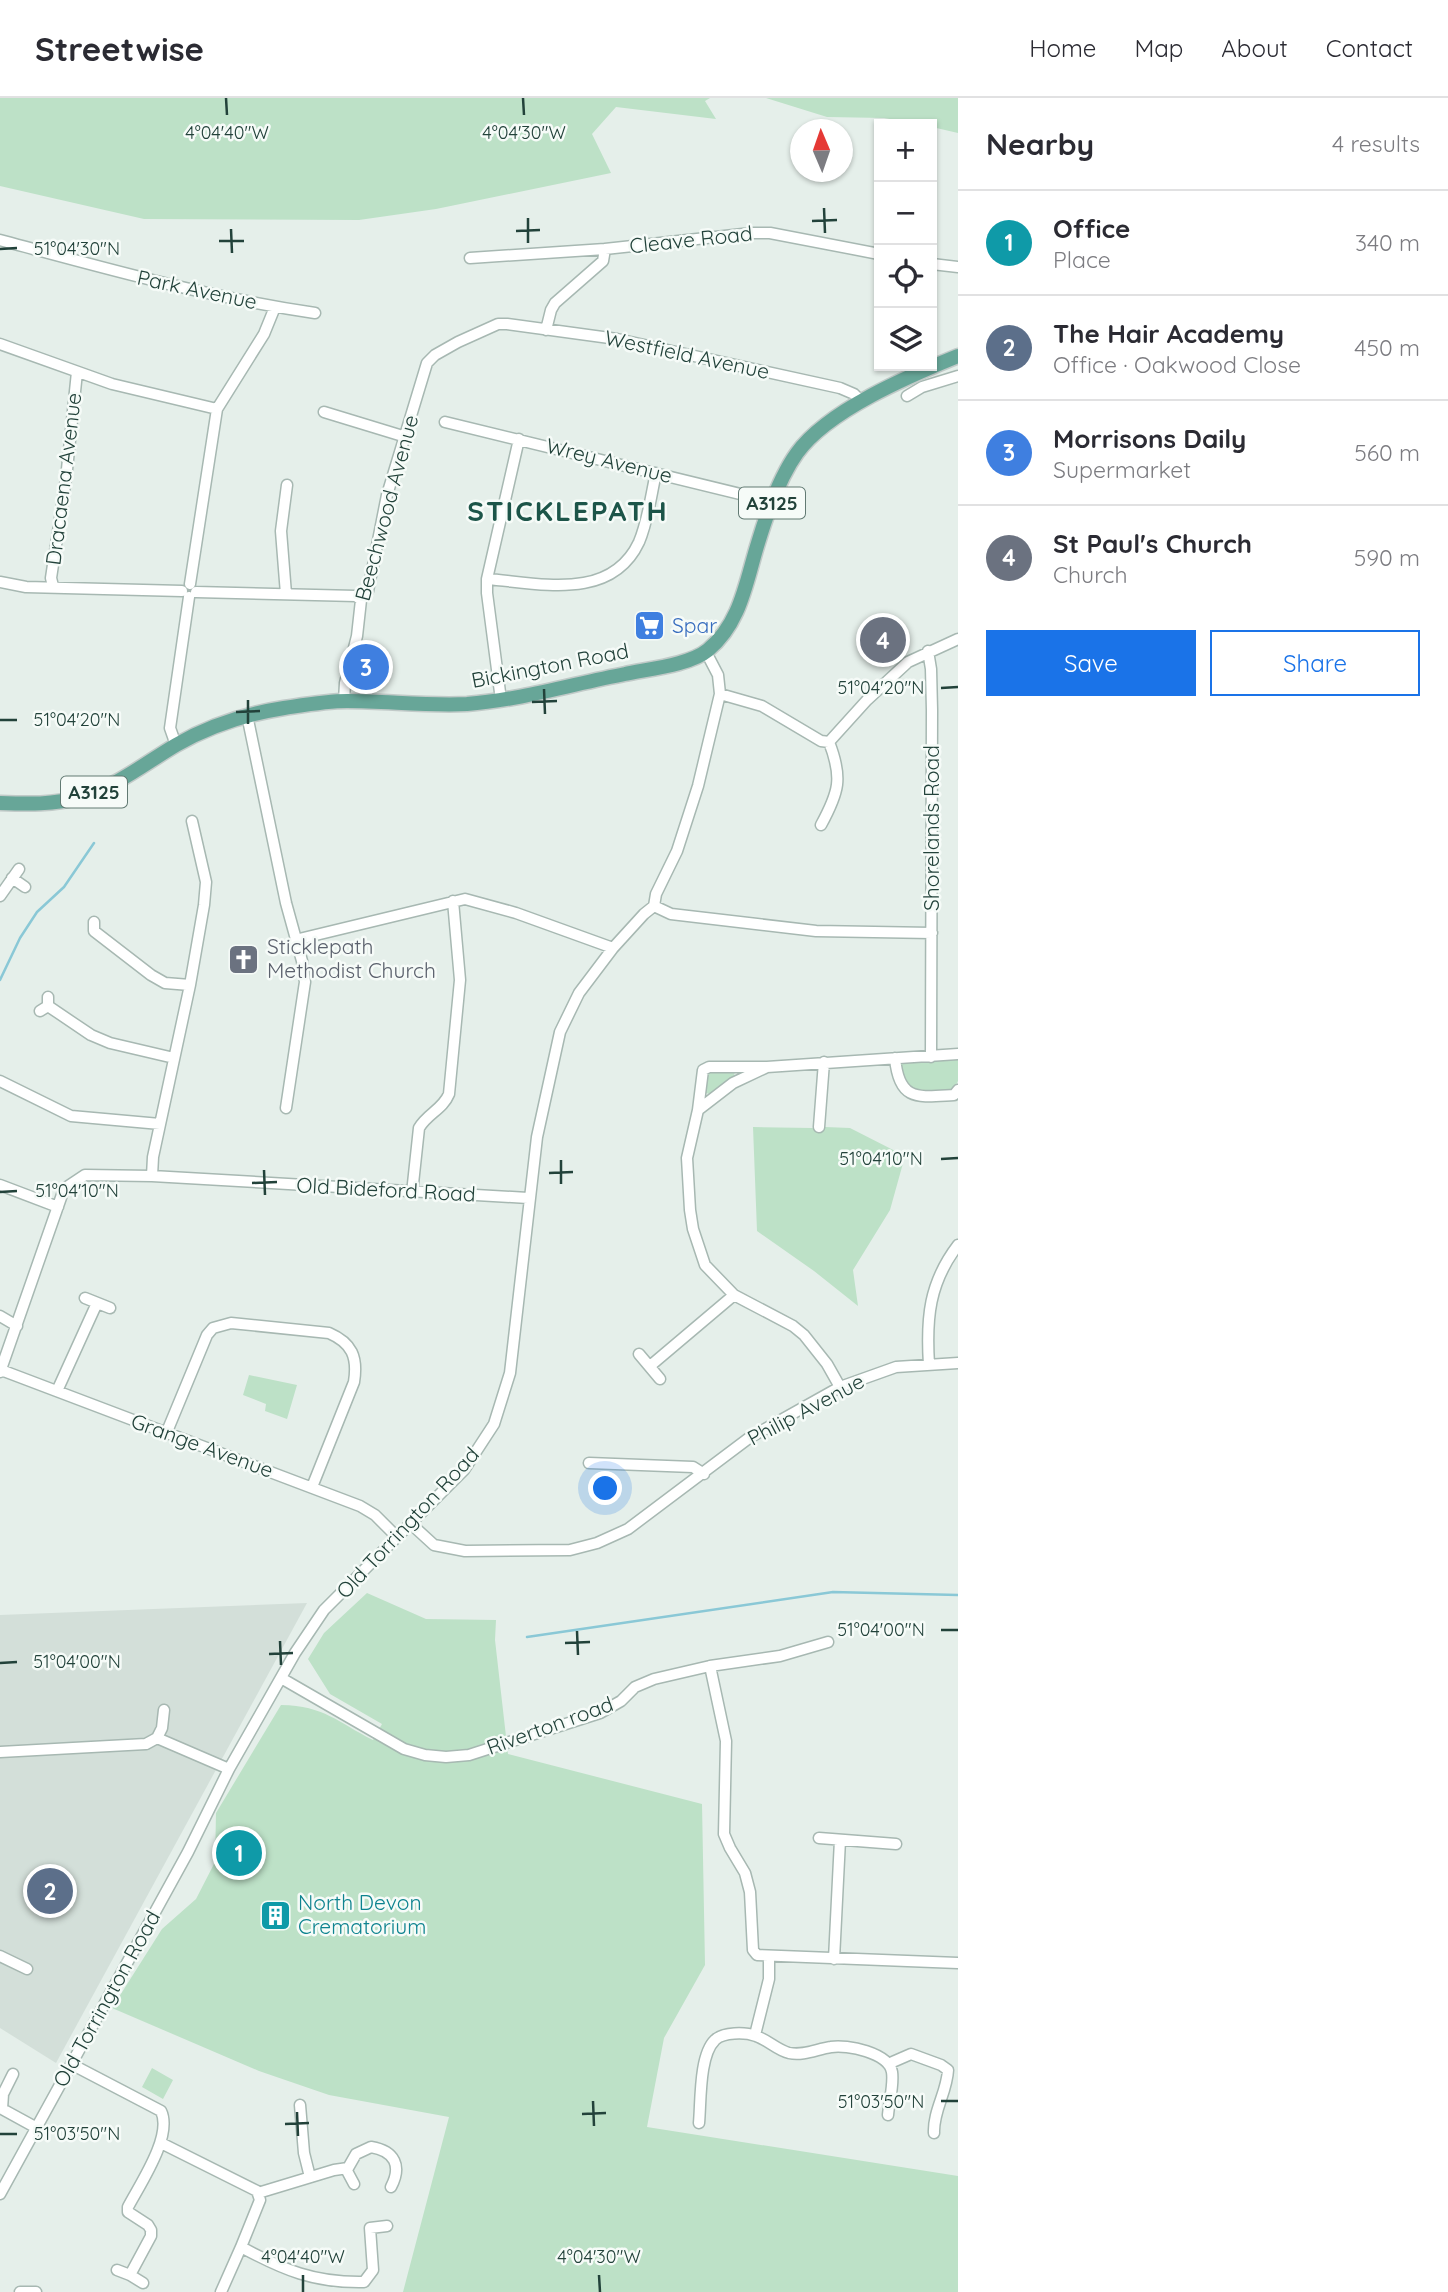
<!DOCTYPE html>
<html lang="en">
<head>
<meta charset="utf-8">
<style>
  body { margin:0; font-family:Quicksand,sans-serif; background:#f2f2f3; color:#2b2b33 }
  .controls { position:absolute; right:21px; top:21px; display:grid; overflow:hidden; border-radius:0px; box-shadow:0 2px 5px #0004 }
  .controls button { width:63px; height:63px; display:grid; place-items:center; padding:0; border:0; border-bottom:2px solid #e1e1e2; background:#fff; color:#2b2b33; font:35px sans-serif }
  .compass { position:absolute; left:790px; top:21px; width:63px; height:63px; border-radius:50%; background:#fff; box-shadow:0 2px 5px #0004; rotate:358deg }
  .you { position:absolute; left:606px; top:1391px; width:24px; height:24px; margin:-18px; border:5px solid #fff; border-radius:50%; background:#1a73e8; box-shadow:0 0 0 10px #1a73e833 }
  .badge { display:grid; place-items:center; width:46px; height:46px; border-radius:50%; background:#1a73e8; color:#fff; font-size:23px; font-weight:700 }
  .pin { position:absolute; translate:-50% -50%; border:4px solid #fff; box-shadow:0 2px 7px #0006 }
  .list { margin:0; padding:0; list-style:none }
  h2 { display:flex; justify-content:space-between; align-items:center; height:91px; margin:0; padding:0 28px; font-size:30px }
  h2 small { font-size:23px; font-weight:400; color:#7c7c81 }
  .list li { display:grid; grid-template-columns:46px 1fr auto; gap:21px; align-items:center; box-sizing:border-box; height:105px; padding:0 28px; border-top:2px solid #e1e1e2 }
  .list b { display:block; font-size:26px; white-space:nowrap }
  .list p { margin:0; font-size:23px; white-space:nowrap; color:#7c7c81 }
  .list em { font-size:23px; font-style:normal; color:#7c7c81 }
  .actions { display:flex; gap:14px; padding:21px 28px }
  .actions a { flex:1; padding:16px 0; border:2px solid #1a73e8; border-radius:0px; text-align:center; font-size:24px; color:#1a73e8 }
  .actions .main { background:#1a73e8; color:#fff }
  .icon { flex:none; width:38px; height:38px; fill:none; stroke:currentColor; stroke-width:2; stroke-linecap:round; stroke-linejoin:round }
  .map { position:relative; flex:none; width:958px; height:2194px; overflow:hidden }
  header { display:flex; align-items:center; gap:42px; box-sizing:border-box; height:98px; padding:0 35px; background:#fff; border-bottom:2px solid #e1e1e2 }
  header strong { font-size:33px }
  nav { display:flex; gap:38px; margin-inline-start:auto; font-size:24px }
  main { display:flex }
  aside { flex:1; background:#fff }
  .map>svg:first-child { display:block }
  .built { fill:#d3dfd9 }
  .green { fill:#bde1c7 }
  .lines { fill:none; stroke-linecap:round; stroke-linejoin:round }
  .stream { stroke:#8ac8d6; stroke-width:2.5 }
  .minor-casing { stroke:#a7b8b2; stroke-width:13 }
  .major-casing { stroke:#c1cac8; stroke-width:17 }
  .minor { stroke:#fff; stroke-width:10 }
  .major { stroke:#67a698; stroke-width:14 }
  .ticks { fill:none; stroke:#22423a; stroke-width:2.5 }
  .labels { text-anchor:middle; stroke-width:5; stroke-linejoin:round; paint-order:stroke }
  .shield { fill:#f6fbf8; stroke:#627a73; stroke-width:2 }
  .shield-label { font-size:19px; font-weight:bold; fill:#22423a }
  .street-label { font-size:21px; fill:#22423a; stroke:#f6fbf8 }
  .shop-label { font-size:21px; fill:#366cbe; stroke:#f6fbf8; text-anchor:start }
  .worship-label { font-size:21px; fill:#5b616d; stroke:#f6fbf8; text-anchor:start }
  .culture-label { font-size:21px; fill:#0d838f; stroke:#f6fbf8; text-anchor:start }
  .district-label { font-size:28px; font-weight:bold; letter-spacing:2px; fill:#1d5549; stroke:#f6fbf8 }
  .ticks-label { font-size:18px; text-anchor:middle; fill:#22423a; stroke:#f6fbf8; stroke-width:5; stroke-linejoin:round; paint-order:stroke }
</style>
</head>
<body>
<header>
<strong>Streetwise</strong>
<nav><a>Home</a><a>Map</a><a>About</a><a>Contact</a></nav>
</header>
<main>
<div class="map">
<svg width="958" height="2194" viewBox="0 0 958 2194">
  <rect width="100%" height="100%" fill="#e5efea"/>
  <!-- built -->
  <path class="built" d="M 307,1505 L 56,1965 L 0,1930 L 0,1517 Z"/>
  <!-- green -->
  <path class="green" d="M 0,0 L 710,0 L 705,3 L 716,21 L 616,9 L 592,36 L 611,75 L 436,111 L 359,122 L 144,121 L 0,88 Z
    M 766,0 L 958,0 L 958,35 L 932,29 L 932,26 L 917,26 L 884,20 L 827,19 Z
    M 958,959 L 958,983 L 953,993 C 921,995 906,1000 899,963 Z
    M 735,972 L 734,979 L 710,996 L 705,995 L 709,973 Z
    M 753,1029 L 812,1030 L 823,1033 L 825,1029 L 850,1030 L 905,1058 L 890,1112 L 853,1172 L 858,1208 L 814,1173 L 757,1133 Z
    M 249,1277 L 297,1287 L 287,1321 L 265,1313 L 266,1306 L 243,1297 Z
    M 367,1495 L 426,1521 L 496,1522 L 495,1542 L 508,1656 L 702,1706 L 705,1867 L 664,1940 L 647,2029 L 958,2078 L 958,2194 L 403,2194 L 449,2019 L 329,1997 L 259,1973 L 112,1910 L 162,1831 L 196,1801 L 215,1764 L 216,1715 L 281,1607 C 325,1608 337,1624 373,1642 L 382,1626 L 330,1596 L 308,1561 L 324,1535 Z
    M 152,1970 L 173,1982 L 163,2001 L 142,1989 Z"/>
  <g class="lines">
    <!-- stream -->
    <path class="stream" d="M 0,882 L 20,840 L 37,814 L 64,789 L 94,745
      M 527,1539 L 833,1494 L 958,1497"/>
    <defs>
      <path id="minor" d="M 0,142 C 104,170 207,199 315,215
        M 470,160 L 605,151
        M 932,166 L 958,169
        M 546,232 L 551,212 L 555,205 L 603,163 L 605,151 L 752,135 L 770,135 L 879,156
        M 0,246 L 112,286 L 217,311
        M 907,298 L 922,289 L 958,278
        M 324,314 L 406,339
        M 445,324 L 773,404
        M 487,481 C 539,485 611,504 639,444 C 648,423 651,397 656,375
        M 0,484 L 26,489 L 182,493
        M 190,486 L 217,311 L 264,236 L 275,209
        M 53,488 L 51,480 L 66,381 L 77,274
        M 196,494 L 356,498 L 361,502
        M 286,496 L 281,433 L 287,387
        M 928,553 L 931,571 L 932,612 L 931,959
        M 720,596 L 762,608 L 821,643 L 829,644 L 867,602 L 908,564 L 958,541
        M 501,602 L 487,495 L 487,481 L 519,341
        M 344,603 L 345,585 L 357,538 L 361,502 L 368,493 L 387,397 L 427,265 L 435,257 L 458,244 L 498,226 L 507,226 L 617,241 L 840,290 L 854,296 L 861,303
        M 247,617 L 286,805 L 302,863 L 305,884 L 286,1010
        M 176,647 L 170,630 L 189,499
        M 821,727 C 839,694 843,680 829,644
        M 12,780 L 25,789
        M 0,798 L 19,771
        M 654,808 L 671,816 L 816,833 L 932,835
        M 94,824 L 94,833 L 151,877 L 165,885 L 190,887
        M 295,842 L 465,801 L 516,815 L 613,850
        M 48,908 L 91,937 L 110,945 L 174,960
        M 40,913 L 48,908 L 48,899
        M 895,960 C 899,1004 918,999 954,997 L 958,992
        M 767,969 L 709,969 L 703,972 L 698,1012 L 687,1060 L 690,1112 L 693,1131 L 705,1167 L 734,1197 L 793,1228 L 804,1237 L 827,1266 L 840,1289
        M 0,983 L 71,1018 L 160,1026
        M 698,1012 L 733,985 L 767,969 L 958,956
        M 819,1029 L 824,964
        M 152,1078 L 153,1059 L 190,887 L 204,807 L 206,784 L 192,723
        M 0,1087 L 58,1109
        M 412,1095 L 419,1030 C 427,1016 443,1011 449,996 L 460,882 L 453,803
        M 85,1200 L 110,1210
        M 0,1218 L 17,1228
        M 639,1256 L 660,1281
        M 929,1267 C 926,1220 929,1185 958,1147
        M 650,1268 L 734,1197
        M 1,1272 L 360,1408 L 375,1417 L 396,1438
        M 0,1274 L 64,1091 L 85,1077 L 152,1078 L 528,1100
        M 57,1293 L 97,1205
        M 166,1336 L 207,1237 L 213,1230 L 231,1225 L 329,1235 C 352,1245 358,1259 354,1284 L 312,1389
        M 589,1365 L 693,1369 L 704,1376
        M 410,1425 L 434,1447 L 465,1453 L 570,1452 L 597,1445 L 628,1431 L 749,1340 L 840,1289 L 896,1269 L 958,1265
        M 710,1568 L 726,1643 L 724,1736 L 730,1750 L 745,1775 L 750,1794 L 753,1852 L 757,1857 L 958,1865
        M 281,1580 L 404,1651 L 425,1657 L 446,1659 L 469,1657 L 600,1615 L 621,1603 L 635,1589 L 654,1581 L 710,1568 L 780,1558 L 828,1544
        M 157,1640 L 229,1671
        M 157,1640 L 162,1630 L 164,1612
        M 0,1654 L 146,1646 L 157,1640
        M 819,1740 L 896,1746
        M 0,1858 L 27,1871
        M 834,1861 L 840,1742
        M 755,1937 L 769,1881 L 769,1858
        M 71,1966 L 161,2013 C 173,2038 140,2086 128,2109 L 128,2114 L 148,2127 L 151,2132 L 151,2138 L 130,2177 L 143,2185
        M 888,1966 L 911,1956 L 941,1967 L 948,1972 C 947,1994 933,2013 934,2035
        M 13,1976 L 3,1996 L 2,2011 L 35,2029
        M 300,2007 L 304,2055 L 310,2079
        M 699,2025 C 701,2004 699,1957 715,1942 C 723,1934 745,1934 756,1938 C 768,1942 777,1952 789,1955 C 804,1958 817,1951 831,1949 C 847,1946 889,1955 892,1974 C 894,1987 889,2004 888,2017
        M 161,2045 L 257,2093 L 260,2102 L 241,2149 C 284,2172 314,2185 364,2184 L 373,2172 L 370,2130 L 387,2128
        M 346,2071 L 354,2086
        M 258,2095 L 334,2072 L 348,2070 L 356,2056 L 371,2049 C 395,2053 402,2068 391,2089
        M 0,2096 L 188,1754 L 229,1671 L 295,1555 L 324,1512 L 464,1372 L 494,1326 L 510,1275 L 537,1039 L 560,934 L 579,895 L 613,850 L 644,816 L 654,808 L 656,796 L 677,753 L 698,688 L 720,596 L 718,577 L 706,554
        M 117,2172 L 130,2177
        M 20,2194 L 36,2194
        M 221,2194 L 241,2149"/>
      <path id="major" d="M 0,705 C 27,706 54,707 80,699 C 116,689 144,666 176,647 C 209,628 246,616 284,610 C 304,607 326,603 347,603 C 387,603 427,608 467,606 C 520,602 573,586 625,576 C 648,571 690,567 708,552 C 741,525 746,483 758,445 C 767,415 779,380 797,355 C 828,312 909,278 958,258"/>
    </defs>
    <!-- minor casing -->
    <use href="#minor" class="minor-casing"/>
    <!-- major casing -->
    <use href="#major" class="major-casing"/>
    <!-- minor -->
    <use href="#minor" class="minor"/>
    <!-- major -->
    <use href="#major" class="major"/>
  </g>
  <!-- ticks -->
  <path class="ticks" d="M 226,0 L 227,17M 523,0 L 524,17M 824,110 L 825,135M 528,120 L 528,145M 812,123 L 837,122M 231,131 L 232,155M 516,133 L 540,132M 219,143 L 244,143M 0,151 L 17,150M 941,590 L 958,589M 544,591 L 545,616M 248,602 L 248,626M 532,604 L 557,603M 236,614 L 260,613M 0,622 L 17,622M 941,1061 L 958,1060M 561,1062 L 561,1086M 264,1072 L 265,1097M 549,1075 L 573,1074M 252,1085 L 277,1084M 0,1094 L 17,1093M 941,1532 L 958,1532M 577,1533 L 578,1557M 280,1543 L 281,1567M 565,1545 L 590,1544M 269,1556 L 293,1555M 0,1565 L 17,1564M 593,2003 L 594,2028M 941,2003 L 958,2003M 297,2014 L 298,2038M 582,2016 L 606,2015M 285,2026 L 309,2025M 0,2036 L 17,2036M 303,2177 L 303,2194M 599,2177 L 600,2194"/>
  <!-- icons -->
  <defs>
    <symbol id="supermarket-square" viewBox="-11 -11 22 22"><rect x="-9" y="-9" width="18" height="18" rx="4" fill="#3f7fe0" stroke="#f6fbf8"/><path d="M-6-5.5h2.5l.6 2H6L4.5 2H-2.5L-4.4-4H-6ZM-1.5 3.2a1.3 1.3 0 1 0 .1 0ZM3 3.2a1.3 1.3 0 1 0 .1 0Z" fill="#fff"/></symbol>
    <symbol id="church-square" viewBox="-11 -11 22 22"><rect x="-9" y="-9" width="18" height="18" rx="4" fill="#6b7280" stroke="#f6fbf8"/><path d="M-1.2-6h2.4v3.5h3.3v2.4h-3.3V6h-2.4V-.1h-3.3v-2.4h3.3Z" fill="#fff"/></symbol>
    <symbol id="building-square" viewBox="-11 -11 22 22"><rect x="-9" y="-9" width="18" height="18" rx="4" fill="#0f9aa8" stroke="#f6fbf8"/><path d="M-4-6H4V6H1V3H-1V6H-4ZM-2.5-4.3h1.7v1.8h-1.7ZM.8-4.3h1.7v1.8H.8ZM-2.5-1h1.7V.8h-1.7ZM.8-1h1.7V.8H.8Z" fill="#fff"/></symbol>
  </defs>
  <g fill-rule="evenodd">
    <use href="#supermarket-square" x="632" y="510" width="35" height="35"/>
    <use href="#church-square" x="226" y="844" width="35" height="35"/>
    <use href="#building-square" x="258" y="1800" width="35" height="35"/>
  </g>
  <g class="labels">
    <!-- shield labels -->
    <g class="shield">
      <rect x="739" y="389.5" width="66" height="31" rx="5"/>
      <rect x="61" y="678.5" width="66" height="31" rx="5"/>
    </g>
    <g class="shield-label">
      <text x="772" y="412">A3125</text>
      <text x="94" y="701">A3125</text>
    </g>
    <!-- street labels -->
    <g class="street-label">
      <text transform="translate(691 142) rotate(-6)" y="7">Cleave Road</text>
      <text transform="translate(197 192) rotate(12)" y="7">Park Avenue</text>
      <text transform="translate(687 257) rotate(12)" y="7">Westfield Avenue</text>
      <text transform="translate(609 363) rotate(14)" y="7">Wrey Avenue</text>
      <text transform="translate(64 381) rotate(-83)" y="7">Dracaena Avenue</text>
      <text transform="translate(387 410) rotate(-75)" y="7">Beechwood Avenue</text>
      <text transform="translate(550 568) rotate(-11)" y="7">Bickington Road</text>
      <text transform="translate(932 730) rotate(-90)" y="7">Shorelands Road</text>
      <text transform="translate(386 1092) rotate(3)" y="7">Old Bideford Road</text>
      <text transform="translate(806 1312) rotate(-28)" y="7">Philip Avenue</text>
      <text transform="translate(202 1348) rotate(20)" y="7">Grange Avenue</text>
      <text transform="translate(408 1425) rotate(-47)" y="7">Old Torrington Road</text>
      <text transform="translate(550 1628) rotate(-20)" y="7">Riverton road</text>
      <text transform="translate(107 1901) rotate(-61)" y="7">Old Torrington Road</text>
    </g>
    <!-- shop labels -->
    <g class="shop-label">
      <text x="672" y="535">Spar</text>
    </g>
    <!-- worship labels -->
    <g class="worship-label">
      <text x="267" y="856">Sticklepath<tspan x="267" dy="24">Methodist Church</tspan></text>
    </g>
    <!-- culture labels -->
    <g class="culture-label">
      <text x="298" y="1812">North Devon<tspan x="298" dy="24">Crematorium</tspan></text>
    </g>
    <!-- district labels -->
    <g class="district-label">
      <text x="568" y="423">STICKLEPATH</text>
    </g>
  </g>
  <g class="ticks-label">
    <text x="227" y="41">4°04'40"W</text>
    <text x="524" y="41">4°04'30"W</text>
    <text x="77" y="157">51°04'30"N</text>
    <text x="881" y="596">51°04'20"N</text>
    <text x="77" y="628">51°04'20"N</text>
    <text x="881" y="1067">51°04'10"N</text>
    <text x="77" y="1099">51°04'10"N</text>
    <text x="881" y="1538">51°04'00"N</text>
    <text x="77" y="1570">51°04'00"N</text>
    <text x="881" y="2010">51°03'50"N</text>
    <text x="77" y="2042">51°03'50"N</text>
    <text x="303" y="2165">4°04'40"W</text>
    <text x="599" y="2165">4°04'30"W</text>
  </g>
</svg>
<div class="controls">
<button>+</button>
<button>−</button>
<button><svg class="icon" aria-label="locate" viewBox="0 0 24 24"><circle cx="12" cy="12" r="6"/><path d="M12 2v4M12 18v4M2 12h4M18 12h4"/></svg></button>
<button><svg class="icon" aria-label="layers" viewBox="0 0 24 24"><path d="M12 4l9 5-9 5-9-5zM3 14l9 5 9-5"/></svg></button>
</div>
<svg class="compass" viewBox="-18 -18 36 36"><path d="M0-13l5 13h-10z" fill="#e53935"/><path d="M0 13l5-13h-10z" fill="#7c7c81"/></svg>
<div class="you"></div>
<div class="pin badge" style="left:239px;top:1755px;background:#0f9aa8">1</div>
<div class="pin badge" style="left:50px;top:1793px;background:#5c6f8a">2</div>
<div class="pin badge" style="left:366px;top:569px;background:#3f7fe0">3</div>
<div class="pin badge" style="left:883px;top:542px;background:#6b7280">4</div>
</div>
<aside>
<h2>Nearby<small>4 results</small></h2>
<ul class="list">
<li><span class="badge" style="background:#0f9aa8">1</span><div><b>Office</b><p>Place</p></div><em>340 m</em></li>
<li><span class="badge" style="background:#5c6f8a">2</span><div><b>The Hair Academy</b><p>Office · Oakwood Close</p></div><em>450 m</em></li>
<li><span class="badge" style="background:#3f7fe0">3</span><div><b>Morrisons Daily</b><p>Supermarket</p></div><em>560 m</em></li>
<li><span class="badge" style="background:#6b7280">4</span><div><b>St Paul's Church</b><p>Church</p></div><em>590 m</em></li>
</ul>
<div class="actions"><a class="main">Save</a><a>Share</a></div>
</aside>
</main>
</body>
</html>
